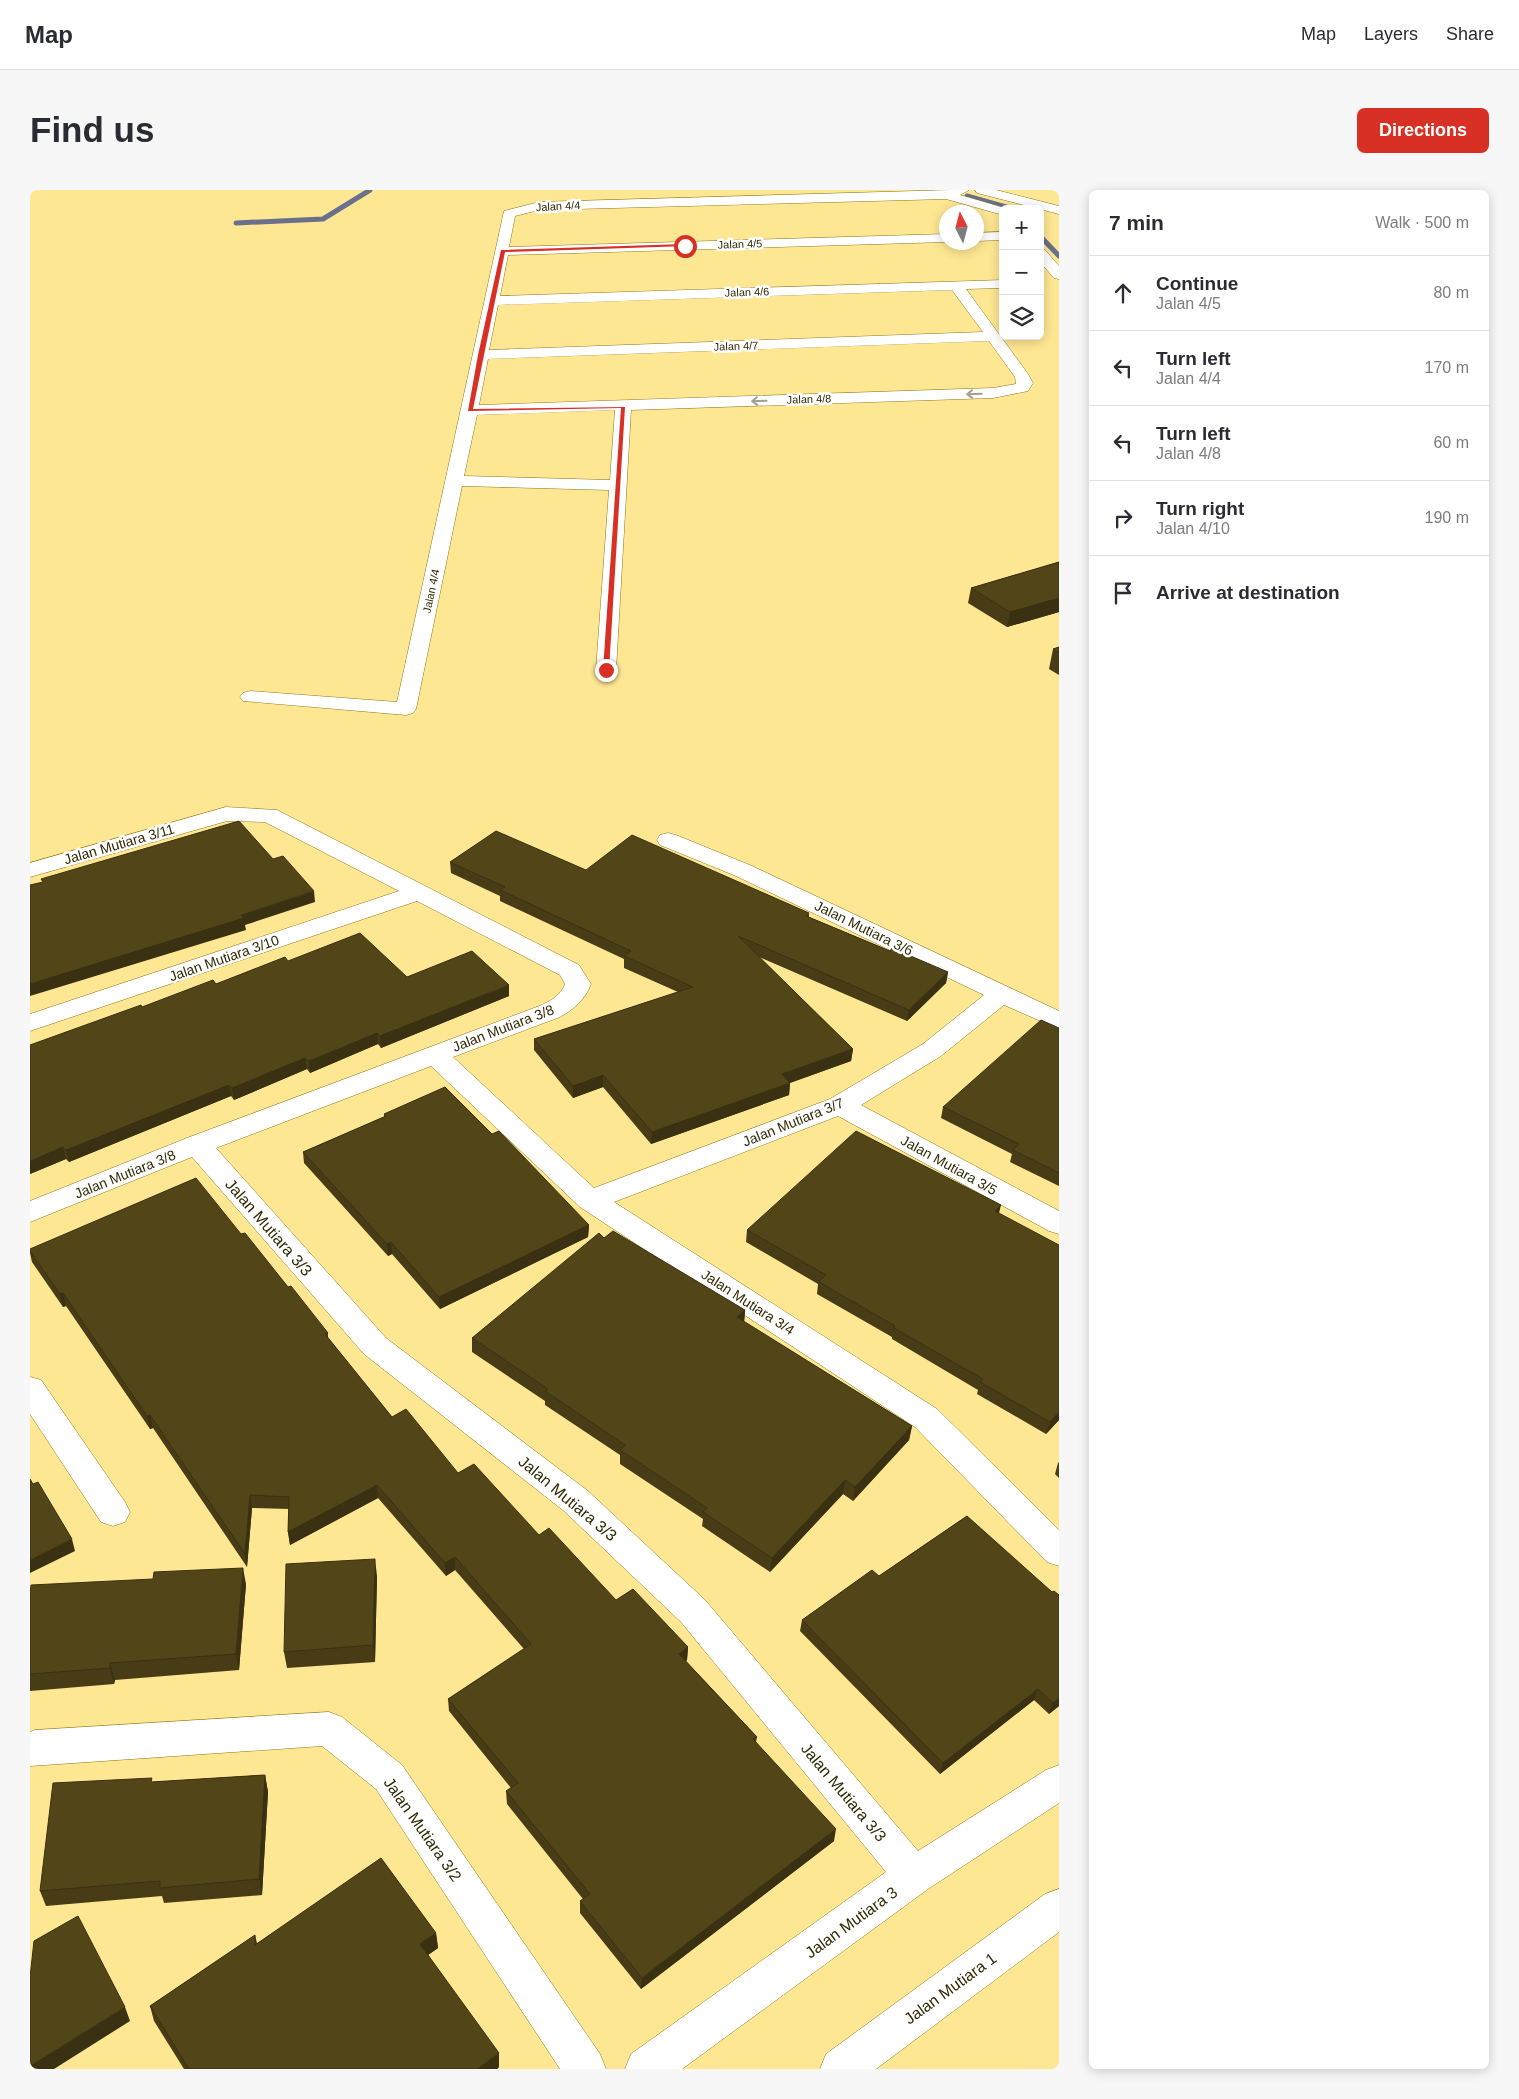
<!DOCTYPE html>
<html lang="en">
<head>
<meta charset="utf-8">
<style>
  body { margin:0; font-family:Arial,sans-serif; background:#f7f7f7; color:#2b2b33 }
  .controls { position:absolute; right:15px; top:15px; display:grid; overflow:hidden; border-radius:8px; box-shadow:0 2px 12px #0003 }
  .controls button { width:45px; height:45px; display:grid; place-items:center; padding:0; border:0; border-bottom:1px solid #e1e1e2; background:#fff; color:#2b2b33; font:25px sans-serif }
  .compass { position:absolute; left:909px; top:15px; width:45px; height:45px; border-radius:50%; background:#fff; box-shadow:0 2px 12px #0003; rotate:354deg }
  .stop { position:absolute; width:15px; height:15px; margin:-11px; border:4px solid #d93025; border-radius:50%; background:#fff }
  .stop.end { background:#d93025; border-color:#fff; box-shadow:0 1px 5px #0008 }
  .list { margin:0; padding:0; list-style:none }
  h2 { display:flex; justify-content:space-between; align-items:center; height:65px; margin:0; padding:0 20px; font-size:21px }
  h2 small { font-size:16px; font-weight:400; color:#7c7c81 }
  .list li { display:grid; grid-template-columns:32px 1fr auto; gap:15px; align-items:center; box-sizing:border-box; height:75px; padding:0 20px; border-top:1px solid #e1e1e2 }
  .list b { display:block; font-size:19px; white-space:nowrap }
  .list p { margin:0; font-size:16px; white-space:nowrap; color:#7c7c81 }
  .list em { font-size:16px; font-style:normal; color:#7c7c81 }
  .icon { flex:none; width:28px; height:28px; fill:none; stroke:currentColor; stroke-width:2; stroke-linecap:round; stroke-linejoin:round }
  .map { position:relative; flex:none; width:1029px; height:1879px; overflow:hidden; border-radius:8px }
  header { display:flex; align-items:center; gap:30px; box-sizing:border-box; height:70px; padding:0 25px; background:#fff; border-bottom:1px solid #e1e1e2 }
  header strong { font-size:24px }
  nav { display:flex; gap:28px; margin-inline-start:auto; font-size:18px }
  .intro { display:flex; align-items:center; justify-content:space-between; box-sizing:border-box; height:120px; padding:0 30px }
  h1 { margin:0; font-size:35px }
  .button { padding:12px 22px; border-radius:8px; background:#d93025; color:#fff; font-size:18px; font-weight:700 }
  main { display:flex; gap:30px; padding:0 30px }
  aside { flex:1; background:#fff; border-radius:8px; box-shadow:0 2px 12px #0003 }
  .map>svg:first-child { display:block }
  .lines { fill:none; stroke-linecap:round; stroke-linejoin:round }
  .stream { stroke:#6a6f8b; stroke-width:5 }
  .minor-casing { stroke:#8c761a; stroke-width:1 }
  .tertiary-casing { stroke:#8c761a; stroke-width:1 }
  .minor { fill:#fff; fill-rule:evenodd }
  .tertiary { fill:#fff; fill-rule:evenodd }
  .wall { fill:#473c16 }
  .shaded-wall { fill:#393112 }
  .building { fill:#524619; stroke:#393112 }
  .oneway { stroke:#a39f8e }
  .route { fill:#d93025 }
  .labels { text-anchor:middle; stroke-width:5; stroke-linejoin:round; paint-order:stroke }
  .far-street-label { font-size:11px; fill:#332a05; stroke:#fff }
  .street-label { font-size:14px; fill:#332a05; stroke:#fff }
  .near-street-label { font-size:16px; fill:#332a05; stroke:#fff }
</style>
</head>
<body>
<header>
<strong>Map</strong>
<nav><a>Map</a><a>Layers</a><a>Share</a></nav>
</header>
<div class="intro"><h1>Find us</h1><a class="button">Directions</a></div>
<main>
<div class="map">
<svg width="1029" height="1879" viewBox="0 0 1029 1879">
  <rect width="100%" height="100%" fill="#fee792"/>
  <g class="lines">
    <!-- stream -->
    <path class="stream" d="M 937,6 L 983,19
      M 206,33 L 293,29 L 340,0
      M 1010,46 L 1029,66"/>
    <defs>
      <path id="minor" d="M 920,0 L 939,0 L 930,5 L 978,19 L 973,19 L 973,25 L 916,9 L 509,20 L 485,26 L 479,57 L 916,44 L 916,52 L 478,65 L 470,106 L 973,90 L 973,98 L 936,99 L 998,184 L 1003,193 L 998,201 L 963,208 L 601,220 L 586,480 L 583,484 L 576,486 L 569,484 L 566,480 L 579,300 L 432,296 L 386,519 L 383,523 L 376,525 L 213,511 L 210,507 L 213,503 L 220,501 L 367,512 L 474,21 L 509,12 ZM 922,100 L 953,142 L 459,160 L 468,115 ZM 959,151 L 985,187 L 986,194 L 963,198 L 449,215 L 458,169 ZM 585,220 L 580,290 L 434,286 L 447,225 Z
        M 973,42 L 973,50 L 946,51 L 946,43 Z
        M 1010,59 L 1015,60 L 1029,76 L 1029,89 L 1024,88 L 1010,72 Z
        M 196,617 L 247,620 L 549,775 L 561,794 C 555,810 544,819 530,827 L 423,867 L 564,998 L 800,909 L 893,854 L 954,805 L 706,686 L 630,655 L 627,650 L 630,645 L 638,643 L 646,645 L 722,676 L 1029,821 L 1029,839 L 974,815 L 911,866 L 831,915 L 1029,1021 L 1029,1044 L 1019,1041 L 808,926 L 584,1012 L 907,1219 L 1029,1340 L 1029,1376 L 1017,1372 L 885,1237 L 550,1017 L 401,876 L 186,958 L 356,1148 L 558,1301 L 675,1410 L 888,1661 L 1016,1580 L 1029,1575 L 1029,1613 L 898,1699 L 652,1879 L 595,1879 L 601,1864 L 856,1682 L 651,1432 L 534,1321 L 334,1164 L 162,967 L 0,1032 L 0,1011 L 157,948 L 512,815 C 522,810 531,805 535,794 L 530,785 L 387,711 L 0,841 L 0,824 L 369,701 L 235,632 L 197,631 L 0,687 L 0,673 Z
        M 0,1187 L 11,1190 L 95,1312 L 100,1322 L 95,1332 L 83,1336 L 71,1332 L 0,1224 Z
        M 299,1522 L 312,1527 L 372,1575 L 570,1864 L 576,1879 L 530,1879 L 346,1599 L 292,1556 L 0,1576 L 0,1542 L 5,1540 Z"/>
      <path id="tertiary" d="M 945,0 L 966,0 L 1029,16 L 1029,24 L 947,3 Z
        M 1029,1699 L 1029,1742 L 846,1879 L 790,1879 L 796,1864 L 1015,1704 Z"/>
    </defs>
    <!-- minor casing -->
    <use href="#minor" class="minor-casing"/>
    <!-- tertiary casing -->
    <use href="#tertiary" class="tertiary-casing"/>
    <!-- minor -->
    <use href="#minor" class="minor"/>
    <!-- tertiary -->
    <use href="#tertiary" class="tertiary"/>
  </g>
  <!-- wall -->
  <path class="wall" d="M 1029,372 L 1029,422 L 977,437 L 938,413 L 941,398 Z
    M 1029,457 L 1029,485 L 1019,479 L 1023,459 Z
    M 420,672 L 556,680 L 779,723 L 779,727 L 860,761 L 918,782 L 916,793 L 877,831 L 729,767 L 823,859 L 821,871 L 760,893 L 759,905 L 621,954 L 573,897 L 543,908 L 504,860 L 504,849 L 648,802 L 594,778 L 594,769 L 470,711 L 470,706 L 421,683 Z
    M 258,771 L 479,806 L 351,858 L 348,854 L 280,883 L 277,879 L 204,910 L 201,906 L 39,972 L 36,969 L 0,984 L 112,817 Z
    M 1029,838 L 1029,996 L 980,972 L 982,964 L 911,928 L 913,917 Z
    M 354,924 L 462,944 L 559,1035 L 558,1047 L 410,1119 L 362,1064 L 358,1066 L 274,973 L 273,962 L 354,927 Z
    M 969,1023 L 1029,1230 L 1016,1244 L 947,1204 L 948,1200 L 862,1149 L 862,1147 L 787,1104 L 788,1094 L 716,1052 L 717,1040 Z
    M 211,1044 L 258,1097 L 298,1143 L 298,1148 L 362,1227 L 428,1283 L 509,1345 L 586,1410 L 658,1457 L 657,1470 L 656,1471 L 727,1547 L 726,1552 L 804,1651 L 611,1799 L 550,1723 L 550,1711 L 553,1709 L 477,1614 L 476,1601 L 481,1598 L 419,1521 L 418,1509 L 494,1459 L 425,1380 L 416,1386 L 348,1308 L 260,1355 L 258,1342 L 259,1319 L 222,1318 L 217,1377 L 123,1238 L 120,1239 L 36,1116 L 33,1117 L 2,1072 L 0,1063 L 0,1059 Z
    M 574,1048 L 715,1120 L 714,1132 L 882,1236 L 879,1250 L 823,1311 L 813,1304 L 740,1382 L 672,1336 L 673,1329 L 590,1274 L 590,1265 L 515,1215 L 515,1211 L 442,1162 L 442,1148 Z
    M 1029,1272 L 1029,1288 L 1025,1284 L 1028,1273 Z
    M 937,1326 L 1029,1516 L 1019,1524 L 1004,1510 L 910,1584 L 770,1441 L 772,1430 L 849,1386 Z
    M 347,1386 L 345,1472 L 257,1478 L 254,1462 Z
    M 216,1394 L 209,1480 L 85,1490 L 84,1494 L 0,1501 L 0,1405 Z
    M 235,1585 L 238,1602 L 232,1705 L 134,1713 L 132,1706 L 16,1716 L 10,1701 L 122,1592 Z
    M 406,1743 L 408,1758 L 398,1765 L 469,1877 L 467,1879 L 154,1879 L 124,1831 L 120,1816 L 225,1745 L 227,1753 Z"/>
  <!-- shaded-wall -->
  <path class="shaded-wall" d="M 1029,408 L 1029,422 L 977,437 L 980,422 Z
    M 284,701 L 285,712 L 215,735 L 216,740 L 0,806 L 0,794 Z
    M 918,782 L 916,793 L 877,831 L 879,820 Z
    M 479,795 L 479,806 L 351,858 L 350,846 Z
    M 347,843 L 348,854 L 280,883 L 279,871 Z
    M 823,859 L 821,871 L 751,896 L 752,884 Z
    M 275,868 L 277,879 L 204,910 L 202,898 Z
    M 573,885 L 573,897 L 543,908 L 543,896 Z
    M 760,893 L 759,905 L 621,954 L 622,942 Z
    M 199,895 L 201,906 L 39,972 L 36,960 Z
    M 33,957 L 36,969 L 0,984 L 0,971 Z
    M 971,1015 L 968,1027 L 965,1021 Z
    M 559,1035 L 558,1047 L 410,1119 L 409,1107 Z
    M 361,1052 L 362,1064 L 358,1066 L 357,1054 Z
    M 33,1103 L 36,1116 L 33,1117 L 30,1104 Z
    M 715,1120 L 714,1134 L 707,1127 Z
    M 1029,1222 L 1029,1230 L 1016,1244 L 1020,1232 Z
    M 120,1225 L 123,1238 L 120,1239 L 117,1226 Z
    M 882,1236 L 879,1250 L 823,1311 L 825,1297 Z
    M 815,1290 L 813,1304 L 740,1382 L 742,1368 Z
    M 347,1295 L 348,1308 L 260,1355 L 258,1342 Z
    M 220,1305 L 222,1318 L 217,1377 L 215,1364 Z
    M 42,1349 L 45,1361 L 0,1383 L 0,1370 Z
    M 425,1367 L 425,1380 L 416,1386 L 415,1373 Z
    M 345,1369 L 347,1386 L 345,1472 L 343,1455 Z
    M 213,1378 L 216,1394 L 209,1480 L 206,1464 Z
    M 658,1457 L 657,1470 L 648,1477 L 649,1464 Z
    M 80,1473 L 85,1490 L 84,1494 L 80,1478 Z
    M 1008,1499 L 1004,1510 L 910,1584 L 913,1573 Z
    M 1029,1508 L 1029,1516 L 1019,1524 L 1023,1513 Z
    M 235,1585 L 238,1602 L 232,1705 L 229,1689 Z
    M 806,1639 L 804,1651 L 611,1799 L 612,1788 Z
    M 406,1743 L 408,1758 L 391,1770 L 390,1754 Z
    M 95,1817 L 100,1831 L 24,1879 L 0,1879 L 0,1876 Z
    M 469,1863 L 469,1877 L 467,1879 L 448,1879 Z"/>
  <!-- building -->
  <path class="building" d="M 1029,372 L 1029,408 L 980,422 L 941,398 Z
    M 1029,457 L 1029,463 L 1023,459 Z
    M 209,631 L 243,669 L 253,666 L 284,701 L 211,725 L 214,728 L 0,794 L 0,695 L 13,692 L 11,689 Z
    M 466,641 L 556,680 L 602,645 L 779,723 L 776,726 L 860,761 L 862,758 L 918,782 L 879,820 L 708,746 L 823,859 L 752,884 L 760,893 L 622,942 L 573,885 L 543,896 L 504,849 L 663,797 L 594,766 L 601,761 L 470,700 L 475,697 L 420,672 Z
    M 330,743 L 377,787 L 442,761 L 479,795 L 350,846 L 347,843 L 279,871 L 275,868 L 202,898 L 199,895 L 36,960 L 33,957 L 0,971 L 0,855 L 111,815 L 112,817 L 183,790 L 186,794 L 255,767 L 258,771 Z
    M 1011,830 L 1029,838 L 1029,983 L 983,960 L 989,954 L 913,917 Z
    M 415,897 L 462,944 L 469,941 L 559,1035 L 409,1107 L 361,1052 L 357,1054 L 273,962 L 356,926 L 354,924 Z
    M 826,941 L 971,1015 L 965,1021 L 1029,1055 L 1029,1222 L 1020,1232 L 950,1192 L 953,1189 L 864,1138 L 865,1136 L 789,1092 L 796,1085 L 717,1040 Z
    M 166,988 L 211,1044 L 215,1043 L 258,1097 L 261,1096 L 298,1143 L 295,1144 L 362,1227 L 376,1219 L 428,1283 L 444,1274 L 509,1345 L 519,1338 L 586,1410 L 603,1399 L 658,1457 L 649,1464 L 727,1547 L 723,1549 L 806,1639 L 612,1788 L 550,1711 L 560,1704 L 476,1601 L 488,1593 L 418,1509 L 501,1454 L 425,1367 L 415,1373 L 347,1295 L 258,1342 L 259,1307 L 220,1305 L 215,1364 L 120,1225 L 117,1226 L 33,1103 L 30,1104 L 0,1061 L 0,1059 Z
    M 583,1041 L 715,1120 L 707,1127 L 882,1236 L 825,1297 L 815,1290 L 742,1368 L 673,1322 L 677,1318 L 590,1260 L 595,1255 L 515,1201 L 518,1199 L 442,1148 L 569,1043 L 574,1048 Z
    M 0,1289 L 3,1294 L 8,1292 L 42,1349 L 0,1370 Z
    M 937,1326 L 1022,1402 L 1024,1401 L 1029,1405 L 1029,1508 L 1023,1513 L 1008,1499 L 913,1573 L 772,1430 L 842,1380 L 849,1386 Z
    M 345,1369 L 343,1455 L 254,1462 L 256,1374 Z
    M 213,1378 L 206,1464 L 80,1473 L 80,1478 L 0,1484 L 0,1405 L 1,1395 L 123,1389 L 124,1382 Z
    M 235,1585 L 229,1689 L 130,1698 L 130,1691 L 10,1701 L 23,1593 L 122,1588 L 121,1592 Z
    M 351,1668 L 406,1743 L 390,1754 L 469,1863 L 448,1879 L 159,1879 L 120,1816 L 225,1745 L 225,1755 Z
    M 48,1726 L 95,1817 L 0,1876 L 0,1787 L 4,1751 Z"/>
  <!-- one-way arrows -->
  <defs><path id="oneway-shaft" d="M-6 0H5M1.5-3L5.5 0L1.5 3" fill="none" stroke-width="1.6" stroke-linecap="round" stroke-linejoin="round" transform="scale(1.25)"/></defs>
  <g class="oneway">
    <use href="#oneway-shaft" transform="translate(944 204) rotate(178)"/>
    <use href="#oneway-shaft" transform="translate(729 211) rotate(178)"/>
  </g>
  <!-- route -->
  <path class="route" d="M 655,54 L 657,56 L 475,62 L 443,219 L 595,217 L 579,480 L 576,482 L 573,480 L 591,218 L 438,221 L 448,165 L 471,60 Z"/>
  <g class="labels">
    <!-- far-street labels -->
    <g class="far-street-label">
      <text transform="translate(528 16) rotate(-3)" y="4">Jalan 4/4</text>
      <text transform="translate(710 54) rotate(-2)" y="4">Jalan 4/5</text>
      <text transform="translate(717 102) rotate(-2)" y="4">Jalan 4/6</text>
      <text transform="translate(706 156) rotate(-2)" y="4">Jalan 4/7</text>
      <text transform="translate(779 209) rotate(-2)" y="4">Jalan 4/8</text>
      <text transform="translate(401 401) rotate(-78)" y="4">Jalan 4/4</text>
    </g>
    <!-- street labels -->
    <g class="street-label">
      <text transform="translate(89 654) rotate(-16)" y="5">Jalan Mutiara 3/11</text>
      <text transform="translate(834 738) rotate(26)" y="5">Jalan Mutiara 3/6</text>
      <text transform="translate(194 768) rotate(-19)" y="5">Jalan Mutiara 3/10</text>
      <text transform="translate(473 838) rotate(-21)" y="5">Jalan Mutiara 3/8</text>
      <text transform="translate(763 932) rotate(-22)" y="5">Jalan Mutiara 3/7</text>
      <text transform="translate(919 975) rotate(29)" y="5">Jalan Mutiara 3/5</text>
      <text transform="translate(95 984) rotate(-22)" y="5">Jalan Mutiara 3/8</text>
      <text transform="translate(718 1112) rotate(33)" y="5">Jalan Mutiara 3/4</text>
    </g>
    <!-- near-street labels -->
    <g class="near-street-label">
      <text transform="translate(239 1037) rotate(49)" y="6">Jalan Mutiara 3/3</text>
      <text transform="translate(538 1308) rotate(40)" y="6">Jalan Mutiara 3/3</text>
      <text transform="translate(814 1602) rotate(50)" y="6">Jalan Mutiara 3/3</text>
      <text transform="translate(393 1639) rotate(55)" y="6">Jalan Mutiara 3/2</text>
      <text transform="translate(821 1732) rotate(-36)" y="6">Jalan Mutiara 3</text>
      <text transform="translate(920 1798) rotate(-36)" y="6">Jalan Mutiara 1</text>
    </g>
  </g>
</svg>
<div class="controls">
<button>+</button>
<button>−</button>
<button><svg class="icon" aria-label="layers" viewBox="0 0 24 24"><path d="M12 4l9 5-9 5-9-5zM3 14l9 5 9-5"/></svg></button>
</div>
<svg class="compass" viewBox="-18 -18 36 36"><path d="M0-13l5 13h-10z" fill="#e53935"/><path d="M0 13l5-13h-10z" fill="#7c7c81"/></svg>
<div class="stop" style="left:655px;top:56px"></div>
<div class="stop end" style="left:576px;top:480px"></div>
</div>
<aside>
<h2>7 min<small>Walk · 500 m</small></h2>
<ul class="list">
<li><svg class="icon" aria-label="ahead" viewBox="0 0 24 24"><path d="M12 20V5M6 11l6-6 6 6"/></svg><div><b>Continue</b><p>Jalan 4/5</p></div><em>80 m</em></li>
<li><svg class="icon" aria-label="left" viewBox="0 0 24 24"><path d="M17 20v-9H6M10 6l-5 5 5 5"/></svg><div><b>Turn left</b><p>Jalan 4/4</p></div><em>170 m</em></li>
<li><svg class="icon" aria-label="left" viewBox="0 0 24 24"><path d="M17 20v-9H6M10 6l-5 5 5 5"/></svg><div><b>Turn left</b><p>Jalan 4/8</p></div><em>60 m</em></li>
<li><svg class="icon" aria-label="right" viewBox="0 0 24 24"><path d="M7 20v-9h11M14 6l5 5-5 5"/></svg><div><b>Turn right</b><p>Jalan 4/10</p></div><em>190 m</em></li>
<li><svg class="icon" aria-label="arrive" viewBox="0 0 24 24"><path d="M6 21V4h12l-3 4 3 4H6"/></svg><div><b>Arrive at destination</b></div></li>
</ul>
</aside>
</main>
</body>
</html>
